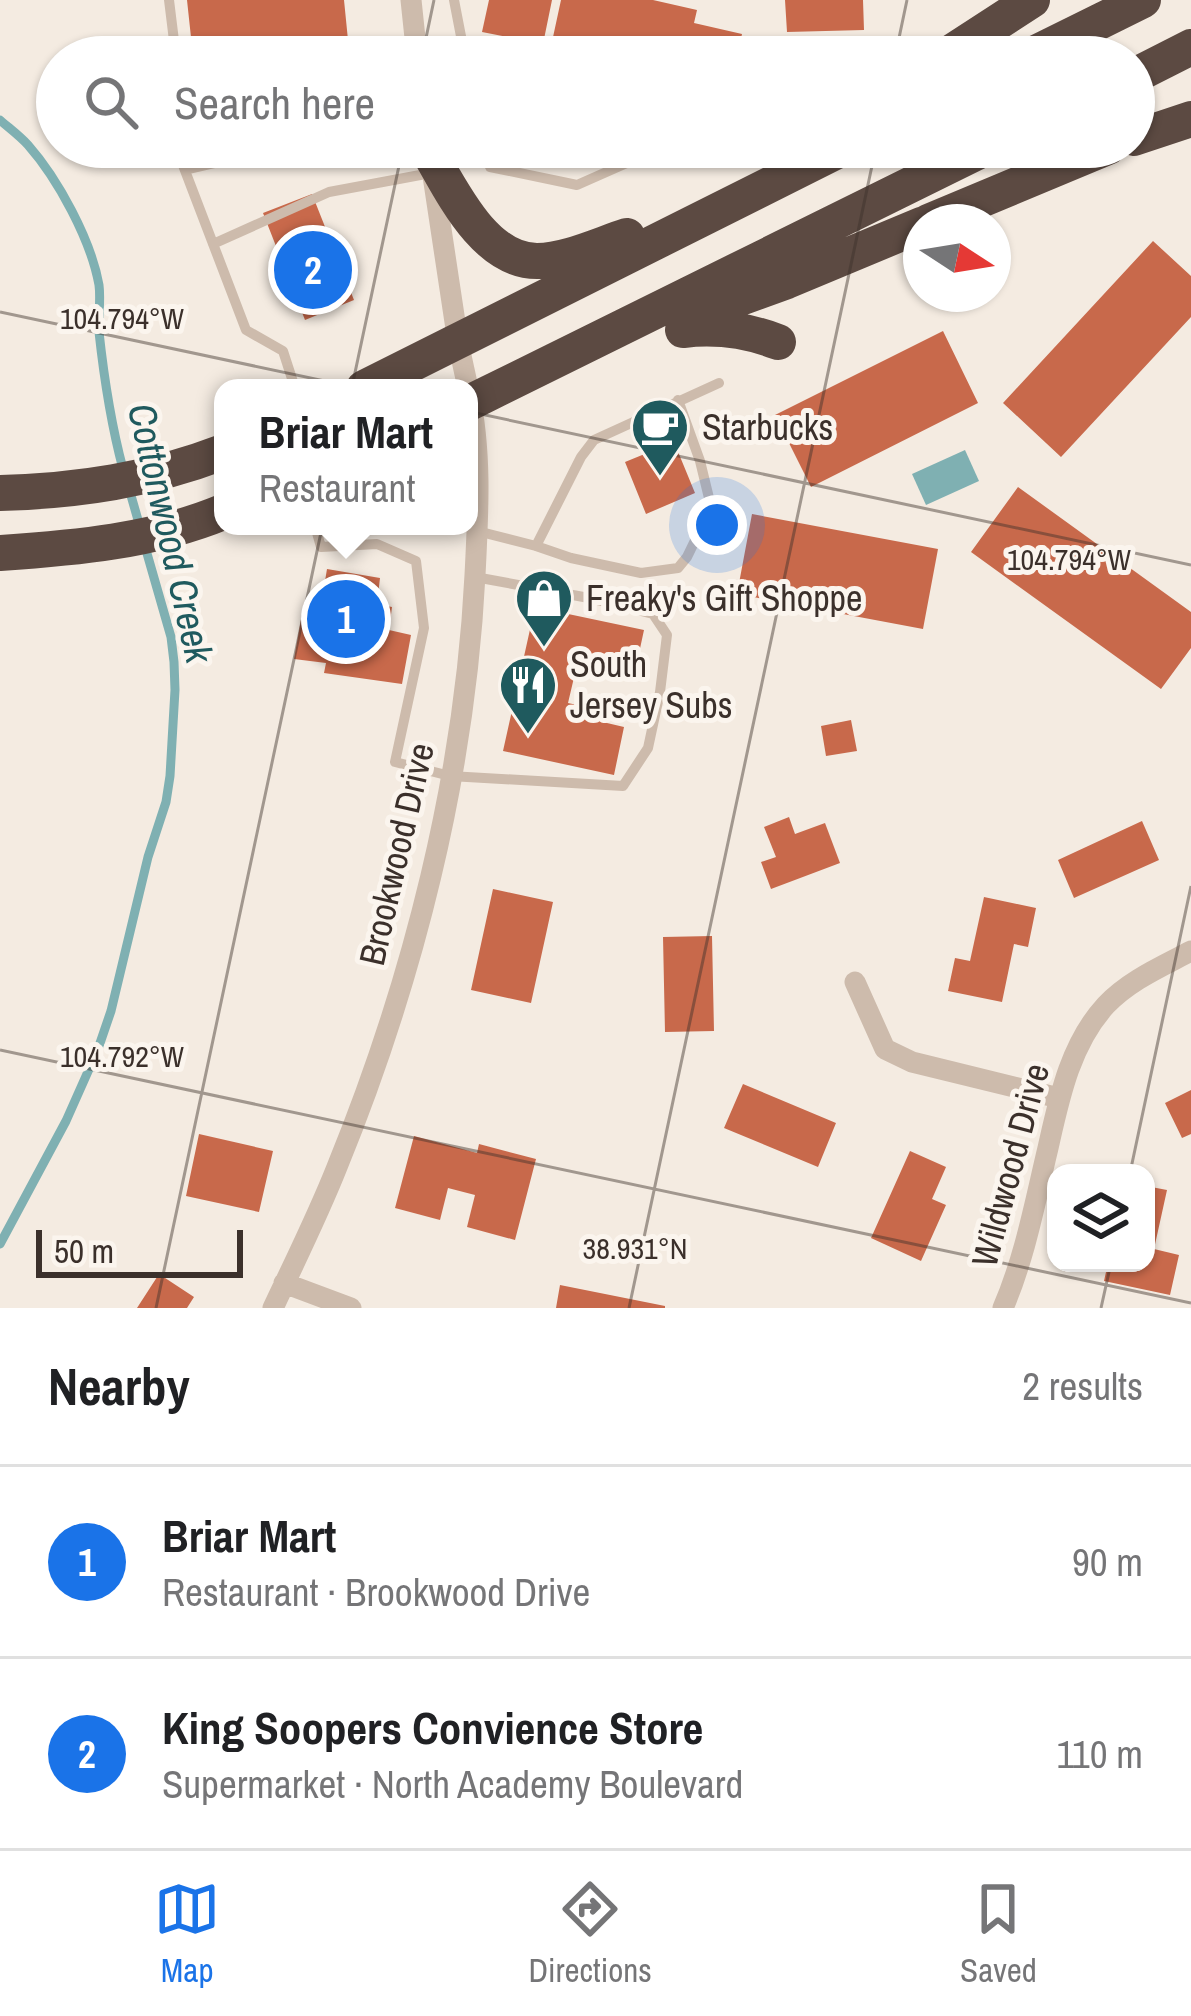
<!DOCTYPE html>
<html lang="en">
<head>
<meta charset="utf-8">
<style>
  body { margin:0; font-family:"Archivo Narrow",sans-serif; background:#f2f2f2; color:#202124 }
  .controls { position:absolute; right:36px; bottom:36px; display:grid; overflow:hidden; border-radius:24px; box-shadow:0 3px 9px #0004 }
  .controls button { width:108px; height:108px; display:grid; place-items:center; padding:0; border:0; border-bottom:3px solid #e0e0e0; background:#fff; color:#202124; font:60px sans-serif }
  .compass { position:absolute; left:903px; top:204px; width:108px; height:108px; border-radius:50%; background:#fff; box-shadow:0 3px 9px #0004; rotate:102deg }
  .scale { position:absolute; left:36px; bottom:30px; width:207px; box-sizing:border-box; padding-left:12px; border:6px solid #3b302b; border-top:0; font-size:33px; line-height:42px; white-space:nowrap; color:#3b302b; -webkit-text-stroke:9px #fbf5ee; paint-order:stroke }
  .you { position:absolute; left:717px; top:525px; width:42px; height:42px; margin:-30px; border:9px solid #fff; border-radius:50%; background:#1a73e8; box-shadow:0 0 0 18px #1a73e833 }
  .badge { display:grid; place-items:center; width:78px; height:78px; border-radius:50%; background:#1a73e8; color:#fff; font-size:39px; font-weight:700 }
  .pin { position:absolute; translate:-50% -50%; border:6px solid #fff; box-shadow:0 3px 12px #0006 }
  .popup { position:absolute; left:214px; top:379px; width:264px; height:156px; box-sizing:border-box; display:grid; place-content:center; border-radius:24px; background:#fff; filter:drop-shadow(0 3px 9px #0005); font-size:39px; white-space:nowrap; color:#757577 }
  .popup b { font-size:45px; color:#202124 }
  .popup::after { content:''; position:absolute; left:50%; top:100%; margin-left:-24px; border:24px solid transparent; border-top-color:#fff }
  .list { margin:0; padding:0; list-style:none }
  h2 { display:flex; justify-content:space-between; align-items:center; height:156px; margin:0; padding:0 48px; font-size:51px }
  h2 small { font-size:39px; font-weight:400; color:#757577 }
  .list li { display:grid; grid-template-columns:78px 1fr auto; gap:36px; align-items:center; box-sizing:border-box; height:192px; padding:0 48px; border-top:3px solid #e0e0e0 }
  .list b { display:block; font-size:45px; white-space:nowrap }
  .list p { margin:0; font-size:39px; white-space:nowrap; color:#757577 }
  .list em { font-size:39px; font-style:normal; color:#757577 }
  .icon { flex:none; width:66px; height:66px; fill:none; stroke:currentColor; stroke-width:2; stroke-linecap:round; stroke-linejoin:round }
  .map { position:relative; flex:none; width:1191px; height:1308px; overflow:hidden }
  .search { position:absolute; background:#fff; box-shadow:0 3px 9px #0004; left:36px; right:36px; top:36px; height:132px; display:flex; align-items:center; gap:30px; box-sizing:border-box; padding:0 42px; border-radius:66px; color:#757577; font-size:45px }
  .sheet { height:540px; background:#fff }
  nav { display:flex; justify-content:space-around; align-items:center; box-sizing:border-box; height:168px; border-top:3px solid #e0e0e0; background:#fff; font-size:33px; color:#757577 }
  nav a { display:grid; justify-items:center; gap:6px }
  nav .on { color:#1a73e8 }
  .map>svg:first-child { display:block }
  .water { fill:#7fb0b2 }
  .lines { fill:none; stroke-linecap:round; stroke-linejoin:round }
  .stream { stroke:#7fb0b2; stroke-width:9 }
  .building { fill:#c8694b }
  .lane { stroke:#cdbbac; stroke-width:10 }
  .street { stroke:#cdbbac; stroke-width:21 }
  .highway { stroke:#5c4a42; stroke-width:36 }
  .ticks { fill:none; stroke:#3b302b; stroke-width:3; stroke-opacity:0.45 }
  .labels { text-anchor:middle; stroke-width:10; stroke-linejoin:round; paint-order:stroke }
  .poi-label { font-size:36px; fill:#3b302b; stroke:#fbf5ee; text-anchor:start }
  .street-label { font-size:36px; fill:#3b302b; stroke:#fbf5ee }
  .water-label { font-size:39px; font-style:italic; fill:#1f5a5e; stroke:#fbf5ee }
  .ticks-label { font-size:30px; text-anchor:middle; fill:#3b302b; stroke:#fbf5ee; stroke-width:10; stroke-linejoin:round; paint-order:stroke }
</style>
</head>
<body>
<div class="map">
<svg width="1191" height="1308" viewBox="0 0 1191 1308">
  <rect width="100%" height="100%" fill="#f4ebe1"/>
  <!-- water -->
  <path class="water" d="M 965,450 L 979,481 L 926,505 L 912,474 Z"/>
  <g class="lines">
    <!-- stream -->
    <path class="stream" d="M 0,120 C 9,128 20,136 28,145 C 58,179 91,240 99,285 C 101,300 98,316 99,332 C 104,378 111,424 123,469
      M 128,485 L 140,527
      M 0,1244 L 66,1121 L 98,1049 L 111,1011 L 148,857 L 166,802 L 170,776 L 175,690 L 174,662 L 171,637 L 144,543"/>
  </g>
  <!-- building -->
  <path class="building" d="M 187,0 L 344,0 L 348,40 L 193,56 Z
    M 489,0 L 552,0 L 543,44 L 482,32 Z
    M 561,0 L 653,0 L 697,10 L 694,23 L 742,34 L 737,57 L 578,57 L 550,51 Z
    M 785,0 L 863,0 L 864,30 L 787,32 Z
    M 312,194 L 354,300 L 305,320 L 263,213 Z
    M 1153,241 L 1191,276 L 1191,317 L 1061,457 L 1003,403 Z
    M 943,331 L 978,403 L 811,487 L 775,415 Z
    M 674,442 L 695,493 L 646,514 L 625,462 Z
    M 1018,487 L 1191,612 L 1191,648 L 1161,689 L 971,552 Z
    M 752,514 L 938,549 L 923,629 L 737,594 Z
    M 327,569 L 380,578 L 377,604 L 392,607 L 389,630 L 411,635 L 402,684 L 324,673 L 326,663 L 294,659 L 304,603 L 321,605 Z
    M 535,607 L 644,630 L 633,681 L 576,669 L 568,703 L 609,712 L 607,723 L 624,727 L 614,775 L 503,751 Z
    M 851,720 L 857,751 L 826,756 L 821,726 Z
    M 789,817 L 795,834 L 825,823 L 840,863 L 771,889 L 761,862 L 776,857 L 764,827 Z
    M 1142,821 L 1159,860 L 1074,898 L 1058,860 Z
    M 493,889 L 553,902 L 531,1003 L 471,990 Z
    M 984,897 L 1036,908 L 1028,947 L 1014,944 L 1002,1002 L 948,991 L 955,958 L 970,961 Z
    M 712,936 L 714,1031 L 665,1032 L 663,937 Z
    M 743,1084 L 836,1123 L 818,1167 L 724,1128 Z
    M 1191,1090 L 1191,1134 L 1182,1138 L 1165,1103 Z
    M 199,1134 L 273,1151 L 259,1212 L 186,1196 Z
    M 414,1136 L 477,1153 L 479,1144 L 536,1159 L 515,1240 L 467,1227 L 475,1195 L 448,1188 L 440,1220 L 395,1208 Z
    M 910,1151 L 946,1167 L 932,1199 L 946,1205 L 921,1261 L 871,1238 Z
    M 1146,1186 L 1167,1190 L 1154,1249 L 1179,1255 L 1170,1295 L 1104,1281 L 1108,1263 L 1146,1263 Z
    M 159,1274 L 194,1297 L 187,1308 L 137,1308 Z
    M 560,1285 L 665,1306 L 665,1308 L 556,1308 Z"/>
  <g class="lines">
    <!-- lane -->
    <path class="lane" d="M 169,0 L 176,57
      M 454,0 L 465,57
      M 176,147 L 246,330 L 283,351 L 295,388
      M 485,147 L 490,167 L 577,185 L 663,147
      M 185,170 L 283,147
      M 213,244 L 329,192 L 431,173
      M 315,526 L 321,547 L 377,544 L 416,561 L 424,628 L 395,762 L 450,776 L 623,786 L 648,748 L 660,692 L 667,635 L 653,614 L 589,598 L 475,577
      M 477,531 L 536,546 L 571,558 L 641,573 L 678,568 L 687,557 L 705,520 L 709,498 L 700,461 L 678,400
      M 536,546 L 581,457 L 594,440 L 719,383"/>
    <!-- street -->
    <path class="street" d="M 411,0 L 417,57
      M 433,176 L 458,342 L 468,388
      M 855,982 L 885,1049 L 912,1062 L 1059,1098
      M 284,1283 L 351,1308
      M 273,1308 C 295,1261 318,1215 337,1167 C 413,981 465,776 475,575 C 478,516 482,452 469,394
      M 1003,1308 C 1025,1257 1035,1202 1048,1148 C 1059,1099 1070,1044 1106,1005 C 1130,980 1161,967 1191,951"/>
    <!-- highway -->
    <path class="highway" d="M 944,57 L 1032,0
      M 1028,57 L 1143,0
      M 1134,76 L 1191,47
      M 1134,138 L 1191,119
      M 429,152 C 452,191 484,261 537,261 C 566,261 599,245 627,236
      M 928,222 L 1108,147
      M 693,315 L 787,281 L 921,225
      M 683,330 C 717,326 747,330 778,342
      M 364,388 L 845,147
      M 469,403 L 987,147
      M 0,493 C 78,491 150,480 223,452
      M 0,553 C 75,548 153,541 223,512"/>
  </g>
  <!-- ticks -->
  <path class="ticks" d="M 422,57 L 434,0M 895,57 L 907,0M 0,312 L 1191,565M 0,1050 L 1191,1303M 1130,1173 L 1191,886M 156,1308 L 403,147M 629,1308 L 876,147M 1101,1308 L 1111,1263"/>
  <!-- icons -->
  <defs>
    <symbol id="cafe-pin" viewBox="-11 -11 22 30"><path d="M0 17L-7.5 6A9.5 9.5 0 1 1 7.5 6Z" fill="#1f5a5e" stroke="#fbf5ee"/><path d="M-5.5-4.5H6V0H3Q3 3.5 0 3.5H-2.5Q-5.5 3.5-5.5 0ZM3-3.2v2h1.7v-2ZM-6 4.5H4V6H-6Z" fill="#fff"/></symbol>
    <symbol id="shop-pin" viewBox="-11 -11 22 30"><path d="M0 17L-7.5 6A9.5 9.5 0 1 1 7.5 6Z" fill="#1f5a5e" stroke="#fbf5ee"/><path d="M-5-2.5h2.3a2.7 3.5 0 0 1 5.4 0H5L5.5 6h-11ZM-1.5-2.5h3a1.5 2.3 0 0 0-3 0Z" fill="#fff"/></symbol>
    <symbol id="restaurant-pin" viewBox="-11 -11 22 30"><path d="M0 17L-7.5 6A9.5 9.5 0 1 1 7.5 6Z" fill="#1f5a5e" stroke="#fbf5ee"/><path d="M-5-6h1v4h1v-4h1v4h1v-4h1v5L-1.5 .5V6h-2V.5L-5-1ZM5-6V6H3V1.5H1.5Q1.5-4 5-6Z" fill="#fff"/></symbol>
  </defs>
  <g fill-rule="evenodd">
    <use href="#cafe-pin" x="627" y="394" width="66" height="90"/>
    <use href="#shop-pin" x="511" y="565" width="66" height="90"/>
    <use href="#restaurant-pin" x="495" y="652" width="66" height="90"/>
  </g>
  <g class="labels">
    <!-- poi labels -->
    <g class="poi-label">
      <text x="702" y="440">Starbucks</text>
      <text x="586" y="611">Freaky's Gift Shoppe</text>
      <text x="570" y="677">South<tspan x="570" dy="41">Jersey Subs</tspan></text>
    </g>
    <!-- street labels -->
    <g class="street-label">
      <text transform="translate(396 854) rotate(-77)" y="13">Brookwood Drive</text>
      <text transform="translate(1010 1165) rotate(-75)" y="13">Wildwood Drive</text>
    </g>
    <!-- water labels -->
    <g class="water-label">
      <text transform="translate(171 533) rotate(77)" y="14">Cottonwood Creek</text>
    </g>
  </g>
  <g class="ticks-label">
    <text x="122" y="329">104.794°W</text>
    <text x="1069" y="570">104.794°W</text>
    <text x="122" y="1067">104.792°W</text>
    <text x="635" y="1259">38.931°N</text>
  </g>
</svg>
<div class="controls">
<button><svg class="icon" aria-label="layers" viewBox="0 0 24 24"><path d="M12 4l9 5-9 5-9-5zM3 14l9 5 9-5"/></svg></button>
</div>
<svg class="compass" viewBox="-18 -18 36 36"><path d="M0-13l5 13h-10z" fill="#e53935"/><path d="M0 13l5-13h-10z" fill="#757577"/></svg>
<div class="scale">50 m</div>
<div class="you"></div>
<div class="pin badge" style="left:346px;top:619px">1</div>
<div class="popup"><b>Briar Mart</b>Restaurant</div>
<div class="pin badge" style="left:313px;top:270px">2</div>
<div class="search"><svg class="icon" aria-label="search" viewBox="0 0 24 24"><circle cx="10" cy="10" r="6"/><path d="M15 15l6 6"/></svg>Search here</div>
</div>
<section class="sheet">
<h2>Nearby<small>2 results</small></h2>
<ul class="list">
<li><span class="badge">1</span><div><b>Briar Mart</b><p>Restaurant · Brookwood Drive</p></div><em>90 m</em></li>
<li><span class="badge">2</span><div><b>King Soopers Convience Store</b><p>Supermarket · North Academy Boulevard</p></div><em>110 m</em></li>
</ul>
</section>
<nav>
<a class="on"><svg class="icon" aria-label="map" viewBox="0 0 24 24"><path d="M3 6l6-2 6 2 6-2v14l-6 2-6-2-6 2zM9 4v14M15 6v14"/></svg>Map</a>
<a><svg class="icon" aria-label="directions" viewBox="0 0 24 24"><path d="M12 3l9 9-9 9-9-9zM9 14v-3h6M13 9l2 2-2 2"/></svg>Directions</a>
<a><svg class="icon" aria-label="saved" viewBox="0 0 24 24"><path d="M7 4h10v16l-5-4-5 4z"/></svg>Saved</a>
</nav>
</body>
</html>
